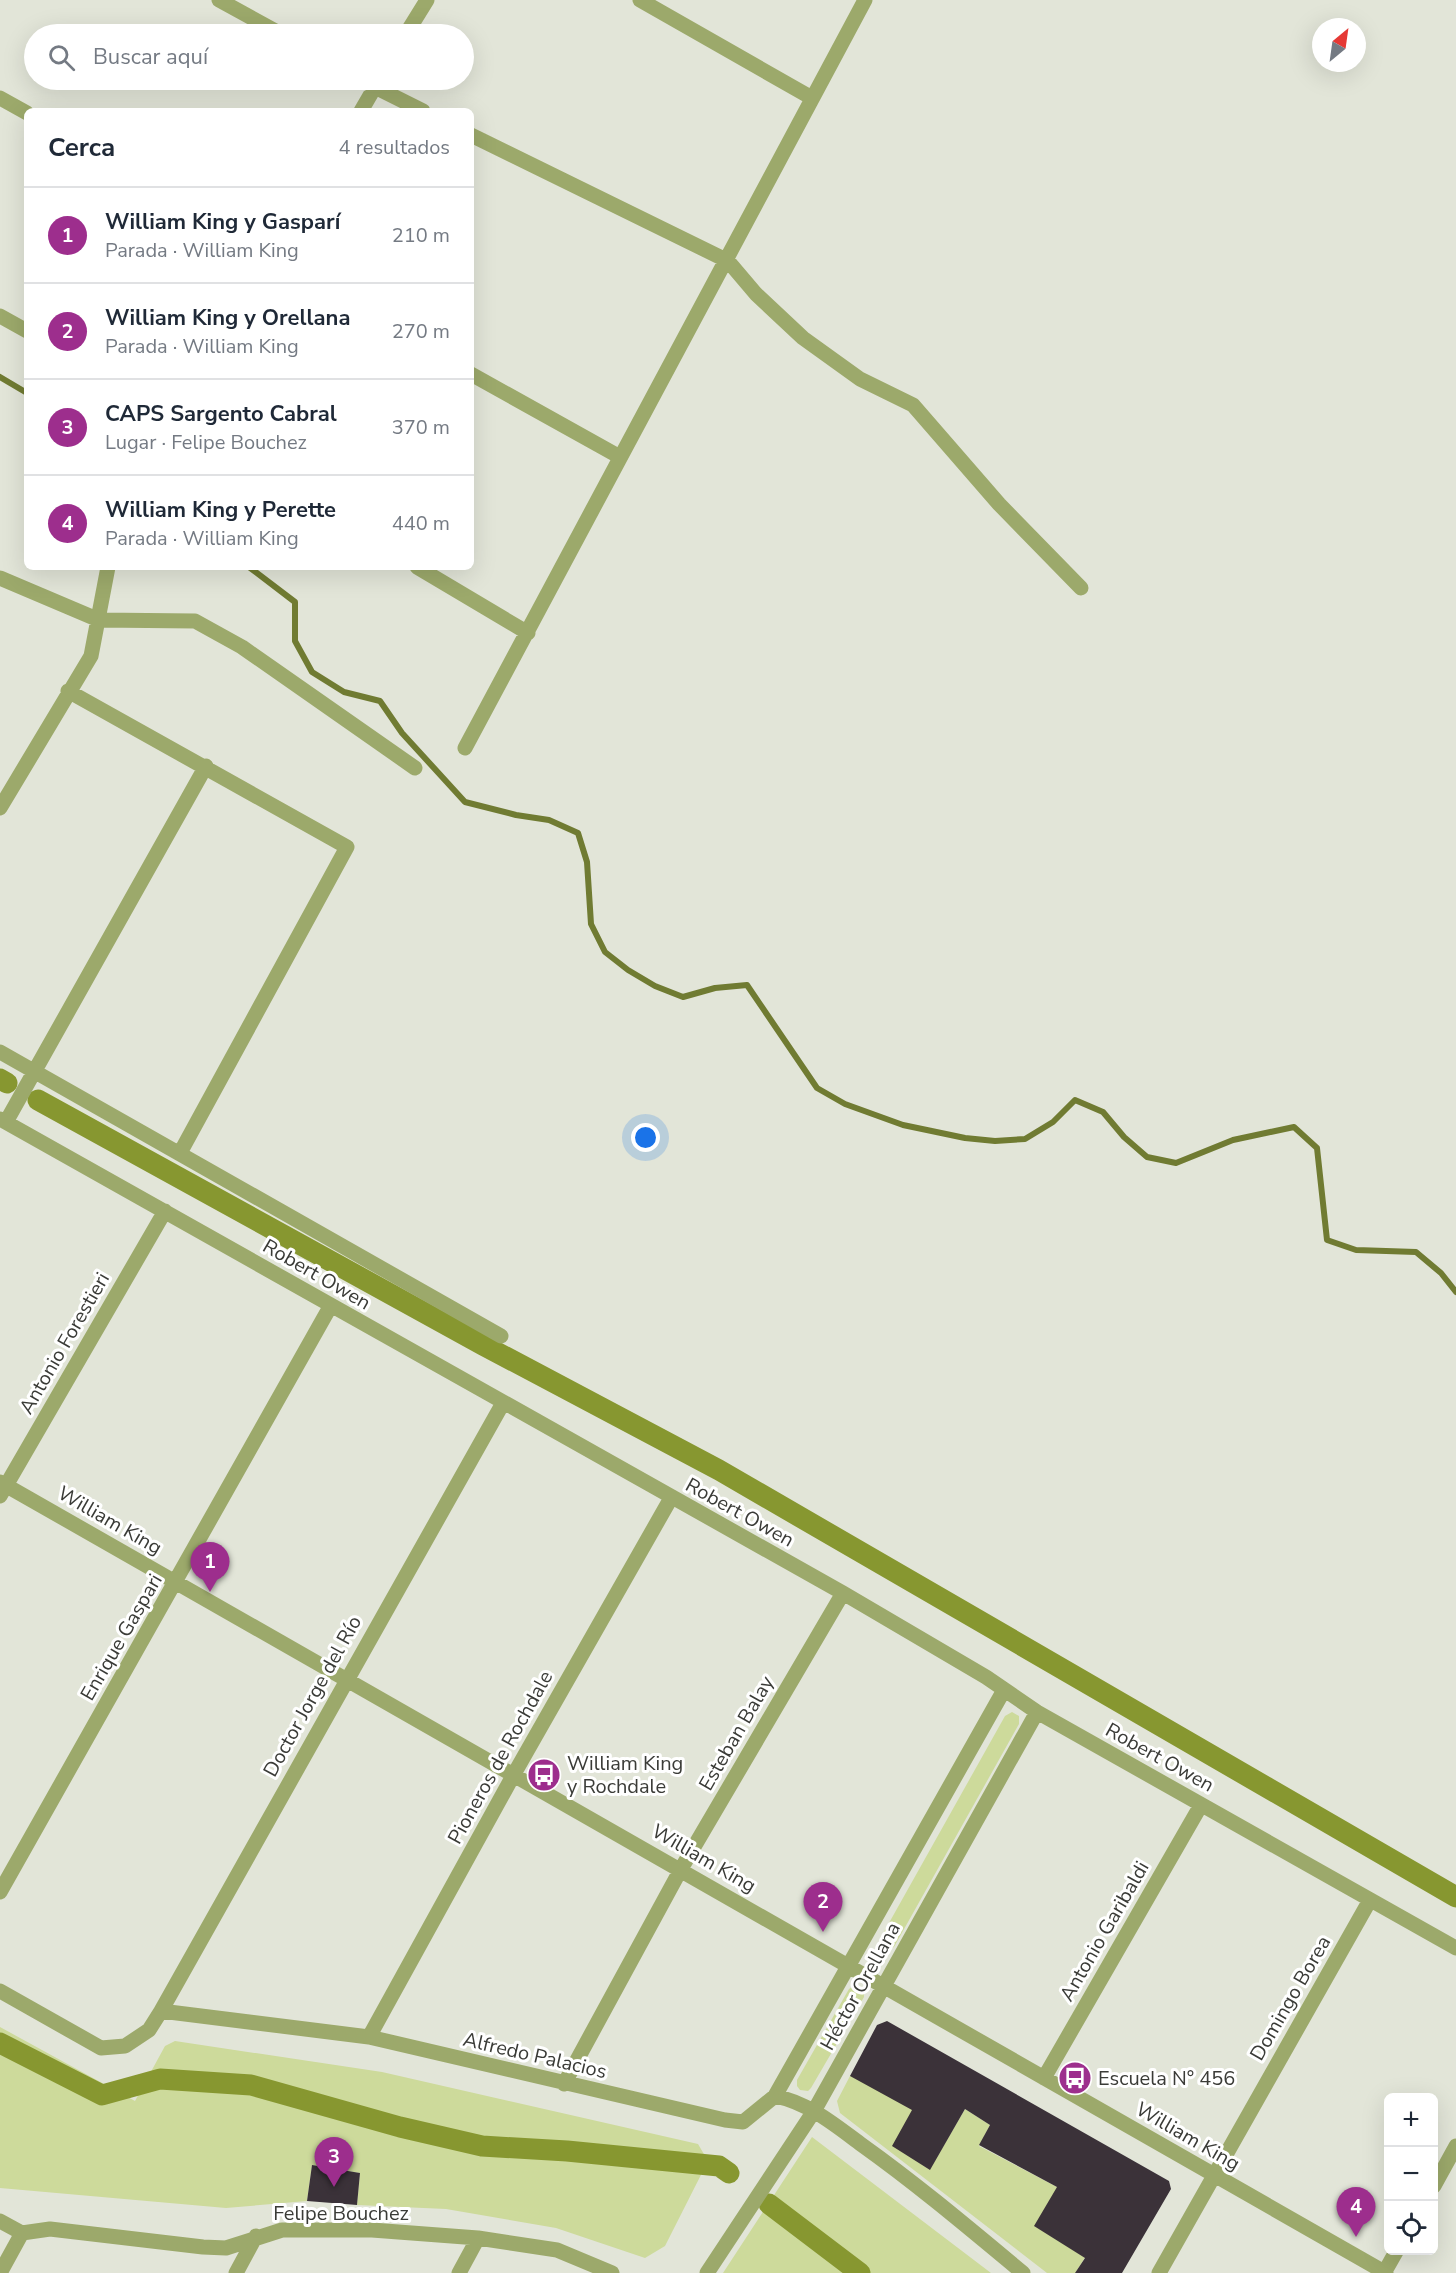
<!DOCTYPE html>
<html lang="es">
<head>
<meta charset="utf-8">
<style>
  body { margin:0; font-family:"Nunito Sans",sans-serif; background:#f2f2f3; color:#1f2937 }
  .controls { position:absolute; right:18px; bottom:18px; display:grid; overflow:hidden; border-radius:9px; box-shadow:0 6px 24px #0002 }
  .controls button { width:54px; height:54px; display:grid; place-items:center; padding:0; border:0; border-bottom:2px solid #e0e1e3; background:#fff; color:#1f2937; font:30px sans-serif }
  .compass { position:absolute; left:1312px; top:18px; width:54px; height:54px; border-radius:50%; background:#fff; box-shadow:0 6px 24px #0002; rotate:29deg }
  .you { position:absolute; left:646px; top:1138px; width:21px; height:21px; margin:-15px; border:4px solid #fff; border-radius:50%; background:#1a73e8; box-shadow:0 0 0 9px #1a73e833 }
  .badge { display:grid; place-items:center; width:39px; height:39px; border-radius:50%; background:#9d2e8d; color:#fff; font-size:20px; font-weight:700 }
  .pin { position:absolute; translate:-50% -50px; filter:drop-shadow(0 2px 3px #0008) }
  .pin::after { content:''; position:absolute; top:32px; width:21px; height:18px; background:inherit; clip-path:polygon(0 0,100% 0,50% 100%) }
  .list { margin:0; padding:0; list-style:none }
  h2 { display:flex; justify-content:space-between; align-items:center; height:78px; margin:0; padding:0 24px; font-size:26px }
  h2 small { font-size:20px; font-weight:400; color:#747a83 }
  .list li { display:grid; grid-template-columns:39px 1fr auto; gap:18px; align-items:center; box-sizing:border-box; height:96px; padding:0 24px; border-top:2px solid #e0e1e3 }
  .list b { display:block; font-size:22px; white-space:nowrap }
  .list p { margin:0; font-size:20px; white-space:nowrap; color:#747a83 }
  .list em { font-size:20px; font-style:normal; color:#747a83 }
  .icon { flex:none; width:33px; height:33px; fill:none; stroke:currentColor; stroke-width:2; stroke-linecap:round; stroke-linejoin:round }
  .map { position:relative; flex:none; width:1456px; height:2273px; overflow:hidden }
  .search { position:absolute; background:#fff; box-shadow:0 6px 24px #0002; left:24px; top:24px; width:450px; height:66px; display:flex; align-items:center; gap:15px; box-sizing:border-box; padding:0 21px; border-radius:33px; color:#747a83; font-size:22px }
  .panel { position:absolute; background:#fff; box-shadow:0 6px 24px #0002; left:24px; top:108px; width:450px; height:462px; border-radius:9px }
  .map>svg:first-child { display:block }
  .green { fill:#cdda9b }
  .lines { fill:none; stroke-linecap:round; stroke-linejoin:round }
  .stream { stroke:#707b32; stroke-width:6 }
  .canal { stroke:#879730; stroke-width:21 }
  .building { fill:#3b3239 }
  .minor { stroke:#9ca96b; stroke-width:15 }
  .labels { text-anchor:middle; stroke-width:6; stroke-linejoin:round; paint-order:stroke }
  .street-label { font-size:20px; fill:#3a3b37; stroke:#fff }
  .poi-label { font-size:20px; fill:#3a3b37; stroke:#fff; text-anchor:start }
</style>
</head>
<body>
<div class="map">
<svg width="1456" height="2273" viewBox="0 0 1456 2273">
  <rect width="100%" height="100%" fill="#e2e5d8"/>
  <!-- green -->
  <path class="green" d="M 1012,1712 L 1019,1716 L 1019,1724 L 894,1947 L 887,1951 L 883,1950 L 880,1939 L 1005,1716 Z
    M 856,1984 L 864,1988 L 864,1997 L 811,2088 L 808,2091 L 800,2090 L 797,2086 L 797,2080 L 849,1989 Z
    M 0,2027 L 135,2101 L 165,2046 L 175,2041 L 382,2072 L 698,2144 L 708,2161 L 665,2246 L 645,2258 L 556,2228 L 446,2209 L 357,2205 L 360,2173 L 312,2165 L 307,2201 L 226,2208 L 0,2188 Z
    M 917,2070 L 930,2169 L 965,2109 L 990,2125 L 979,2146 L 1057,2187 L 1119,2202 L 1076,2272 L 1078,2273 L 1047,2273 L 840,2113 L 837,2101 L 850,2076 Z
    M 812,2137 L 991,2273 L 723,2273 Z"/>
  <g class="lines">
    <!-- stream -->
    <path class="stream" d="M 0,377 L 27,393
      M 249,567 L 295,602 L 295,641 L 312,672 L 344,692 L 380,701 L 402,733 L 465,802 L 516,815 L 549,820 L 578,833 L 587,862 L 591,924 L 605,952 L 628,970 L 655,986 L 683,997 L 715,988 L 747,985 L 817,1088 L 845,1104 L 903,1125 L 965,1138 L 995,1141 L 1025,1139 L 1053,1122 L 1075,1100 L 1103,1112 L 1124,1137 L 1147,1157 L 1176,1163 L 1233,1140 L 1294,1127 L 1317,1148 L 1327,1240 L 1356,1250 L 1416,1252 L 1441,1273 L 1456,1292"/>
    <!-- canal -->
    <path class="canal" d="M 0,1079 L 7,1083
      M 38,1100 L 483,1345 L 719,1470 L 1456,1897
      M 0,2043 L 102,2095 L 160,2079 L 251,2085 L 400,2127 L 482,2146 L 567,2151 L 719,2166 L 729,2173
      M 769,2204 L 860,2273"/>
  </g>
  <!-- building -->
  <path class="building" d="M 887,2021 L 1169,2181 L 1171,2189 L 1122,2273 L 1075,2273 L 1085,2258 L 1034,2226 L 1057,2187 L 979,2145 L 990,2125 L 965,2109 L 930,2170 L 892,2146 L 912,2110 L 850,2076 L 877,2025 Z
    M 312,2165 L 360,2173 L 357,2205 L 307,2201 Z"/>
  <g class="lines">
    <!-- minor -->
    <path class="minor" d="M 219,0 L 281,34
      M 640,0 L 812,98
      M 406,34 L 427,0
      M 361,80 L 423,111
      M 0,98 L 27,113
      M 361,111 L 379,80
      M 471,135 L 728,261 L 756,294 L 803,338 L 860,379 L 913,405 L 999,504 L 1081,588
      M 0,316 L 27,331
      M 471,374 L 620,457
      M 417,567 L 528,633
      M 0,578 L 99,620 L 195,621 L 242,647 L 415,768
      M 68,691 L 347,847 L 180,1153
      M 465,748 L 865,0
      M 0,808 L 91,656 L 108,567
      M 0,1052 L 501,1336
      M 0,1119 L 843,1593 L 986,1677 L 1037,1712 L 1456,1948
      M 6,1122 L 206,766
      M 0,1482 L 1386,2273
      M 0,1496 L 165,1211
      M 0,1892 L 330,1307
      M 0,1991 L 101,2048 L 125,2046 L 149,2030 L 161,2011 L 369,2037 L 725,2120 L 743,2122 L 775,2096 C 809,2103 835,2125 862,2145 C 918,2185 970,2229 1023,2273
      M 161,2011 L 503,1403
      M 369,2037 L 514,1774 L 671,1498
      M 1044,2078 L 1201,1805
      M 564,2084 L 681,1869 L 843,1593
      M 775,2096 L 1004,1690
      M 1434,2186 L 1456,2146
      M 0,2221 L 22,2233 L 50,2229 L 203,2247 L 226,2248 L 282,2230 L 372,2230 L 478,2238 L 557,2250 L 612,2273
      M 0,2273 L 22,2233
      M 236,2273 L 256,2236
      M 459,2273 L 478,2238
      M 707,2273 L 814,2111 L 1037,1712
      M 1159,2273 L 1370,1900
      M 1384,2273 L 1397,2250"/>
  </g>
  <!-- icons -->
  <defs>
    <symbol id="bus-disc" viewBox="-11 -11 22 22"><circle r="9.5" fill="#9d2e8d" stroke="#fff"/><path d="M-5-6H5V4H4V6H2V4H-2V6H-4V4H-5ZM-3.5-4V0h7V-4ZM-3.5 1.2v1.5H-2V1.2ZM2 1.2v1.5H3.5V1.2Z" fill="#fff"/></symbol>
  </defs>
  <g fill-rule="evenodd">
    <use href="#bus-disc" x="525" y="1756" width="38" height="38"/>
    <use href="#bus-disc" x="1056" y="2059" width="38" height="38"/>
  </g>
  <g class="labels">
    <!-- street labels -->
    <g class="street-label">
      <text transform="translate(317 1274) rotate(30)" y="7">Robert Owen</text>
      <text transform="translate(64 1343) rotate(-60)" y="7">Antonio Forestieri</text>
      <text transform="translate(740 1512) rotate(29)" y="7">Robert Owen</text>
      <text transform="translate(110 1520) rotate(30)" y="7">William King</text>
      <text transform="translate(121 1637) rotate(-60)" y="7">Enrique Gaspari</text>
      <text transform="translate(312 1696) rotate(-61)" y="7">Doctor Jorge del Río</text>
      <text transform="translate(736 1733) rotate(-60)" y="7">Esteban Balay</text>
      <text transform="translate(500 1757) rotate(-61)" y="7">Pioneros de Rochdale</text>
      <text transform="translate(1160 1757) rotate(29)" y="7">Robert Owen</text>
      <text transform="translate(704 1858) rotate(30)" y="7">William King</text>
      <text transform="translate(1104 1931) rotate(-60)" y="7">Antonio Garibaldi</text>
      <text transform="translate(860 1986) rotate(-61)" y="7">Héctor Orellana</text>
      <text transform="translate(1290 1998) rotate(-60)" y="7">Domingo Borea</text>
      <text transform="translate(535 2055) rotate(13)" y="7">Alfredo Palacios</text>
      <text transform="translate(1188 2136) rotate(30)" y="7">William King</text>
      <text x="341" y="2220">Felipe Bouchez</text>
    </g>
    <!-- poi labels -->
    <g class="poi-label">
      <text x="567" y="1770">William King<tspan x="567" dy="23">y Rochdale</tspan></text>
      <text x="1098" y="2085">Escuela N° 456</text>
    </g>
  </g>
</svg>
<div class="controls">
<button>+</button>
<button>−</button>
<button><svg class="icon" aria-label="locate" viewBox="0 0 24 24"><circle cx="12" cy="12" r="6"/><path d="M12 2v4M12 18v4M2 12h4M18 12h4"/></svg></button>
</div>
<svg class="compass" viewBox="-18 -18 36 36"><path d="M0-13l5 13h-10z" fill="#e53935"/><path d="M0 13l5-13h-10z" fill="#747a83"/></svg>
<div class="you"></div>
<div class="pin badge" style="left:210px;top:1592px">1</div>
<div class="pin badge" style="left:823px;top:1932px">2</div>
<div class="pin badge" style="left:334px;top:2187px">3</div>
<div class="pin badge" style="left:1356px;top:2237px">4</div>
<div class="search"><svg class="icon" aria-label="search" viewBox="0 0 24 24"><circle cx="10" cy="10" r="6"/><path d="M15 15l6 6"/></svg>Buscar aquí</div>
<section class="panel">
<h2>Cerca<small>4 resultados</small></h2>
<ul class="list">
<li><span class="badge">1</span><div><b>William King y Gasparí</b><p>Parada · William King</p></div><em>210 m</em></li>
<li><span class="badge">2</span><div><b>William King y Orellana</b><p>Parada · William King</p></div><em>270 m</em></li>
<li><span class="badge">3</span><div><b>CAPS Sargento Cabral</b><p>Lugar · Felipe Bouchez</p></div><em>370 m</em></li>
<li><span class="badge">4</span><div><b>William King y Perette</b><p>Parada · William King</p></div><em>440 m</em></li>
</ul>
</section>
</div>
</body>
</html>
